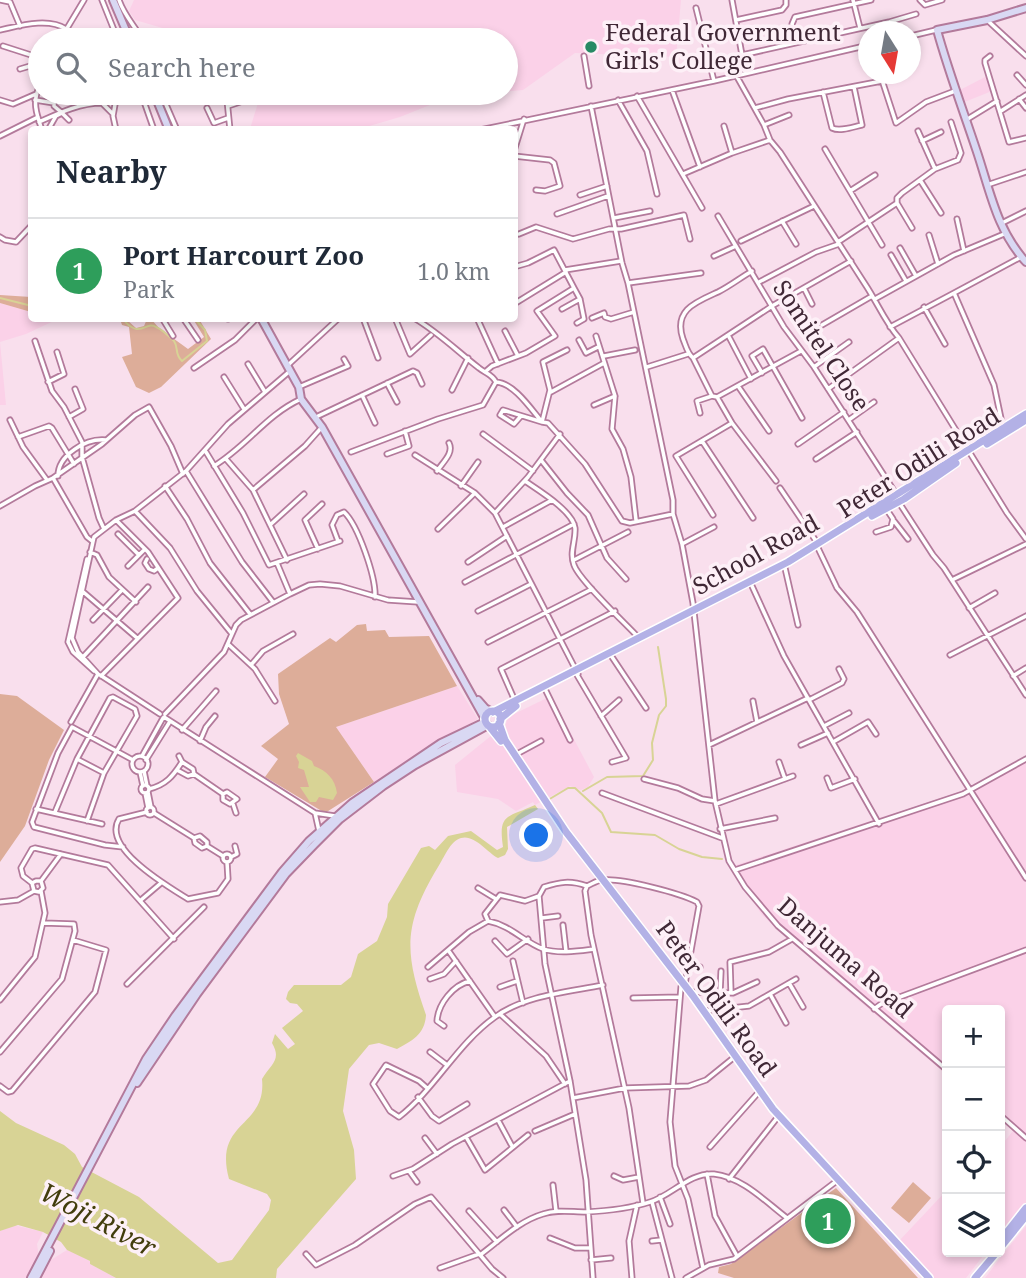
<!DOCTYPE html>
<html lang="en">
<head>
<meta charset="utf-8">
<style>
  body { margin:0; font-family:"Noto Serif",serif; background:#f6f6f7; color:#1f2937 }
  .controls { position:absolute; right:21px; bottom:21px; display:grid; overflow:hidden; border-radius:7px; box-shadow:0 4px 10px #0003 }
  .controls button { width:63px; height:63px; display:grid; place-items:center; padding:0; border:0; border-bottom:2px solid #e0e1e3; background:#fff; color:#1f2937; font:35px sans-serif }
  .compass { position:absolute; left:858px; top:21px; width:63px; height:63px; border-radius:50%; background:#fff; box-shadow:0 4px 10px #0003; rotate:169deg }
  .you { position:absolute; left:537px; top:836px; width:24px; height:24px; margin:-18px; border:5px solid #fff; border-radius:50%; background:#1a73e8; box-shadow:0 0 0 10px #1a73e833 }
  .badge { display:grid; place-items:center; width:46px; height:46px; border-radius:50%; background:#1a73e8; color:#fff; font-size:23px; font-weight:700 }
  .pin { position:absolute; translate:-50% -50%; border:4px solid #fff; box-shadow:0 2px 7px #0006 }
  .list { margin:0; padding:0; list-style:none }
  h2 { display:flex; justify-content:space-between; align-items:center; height:91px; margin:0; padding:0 28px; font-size:30px }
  h2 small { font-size:23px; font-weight:400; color:#747a83 }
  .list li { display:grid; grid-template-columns:46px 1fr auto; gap:21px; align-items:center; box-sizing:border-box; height:105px; padding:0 28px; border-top:2px solid #e0e1e3 }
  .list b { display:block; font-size:26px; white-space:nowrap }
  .list p { margin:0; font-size:23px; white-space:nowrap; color:#747a83 }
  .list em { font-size:23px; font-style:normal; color:#747a83 }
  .icon { flex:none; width:38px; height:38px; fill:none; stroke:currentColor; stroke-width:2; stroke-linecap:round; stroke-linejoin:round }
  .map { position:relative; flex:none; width:1026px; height:1278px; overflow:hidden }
  .search { position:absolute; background:#fff; box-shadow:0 4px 10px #0003; left:28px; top:28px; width:490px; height:77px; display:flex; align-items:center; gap:18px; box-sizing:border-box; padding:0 24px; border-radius:38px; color:#747a83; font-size:26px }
  .panel { position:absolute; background:#fff; box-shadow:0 4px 10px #0003; left:28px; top:126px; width:490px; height:196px; border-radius:7px }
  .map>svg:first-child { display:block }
  .built { fill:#fbd1e8 }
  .green { fill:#ddad99 }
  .water { fill:#d8d395 }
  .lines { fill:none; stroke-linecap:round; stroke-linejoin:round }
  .stream { stroke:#d8d395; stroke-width:2 }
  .street-casing { stroke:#b37a9b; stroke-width:7 }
  .secondary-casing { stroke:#b37a9b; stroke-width:10 }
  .primary-casing { stroke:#fff; stroke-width:10 }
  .street { stroke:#fff; stroke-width:3.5 }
  .secondary { stroke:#d9d8f3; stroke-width:6 }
  .primary { stroke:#b3b1e6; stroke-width:7 }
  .poi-dot { fill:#268a64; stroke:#fdf0f7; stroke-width:2.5 }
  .labels { text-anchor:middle; stroke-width:7; stroke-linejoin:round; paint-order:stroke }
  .poi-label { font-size:24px; fill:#402836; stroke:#fdf0f7; text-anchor:start }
  .street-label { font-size:24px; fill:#402836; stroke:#fdf0f7 }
  .water-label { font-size:26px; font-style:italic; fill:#423d0d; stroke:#fdf0f7 }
</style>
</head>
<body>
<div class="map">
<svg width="1026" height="1278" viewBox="0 0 1026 1278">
  <rect width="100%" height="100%" fill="#f9dfed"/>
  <!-- built -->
  <path class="built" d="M 134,0 L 681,0 L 676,57 L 575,53 L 523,90 L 512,91 L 506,91 L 506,40 L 204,40 L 135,20 L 129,11 Z
    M 987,76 L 992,91 L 962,103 L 958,91 Z
    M 261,93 L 479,93 L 440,101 L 400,117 L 359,129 L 250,129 Z
    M 0,303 L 31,312 L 32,318 L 58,319 L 26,334 L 0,342 L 6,405 L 0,405 Z
    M 457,686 L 478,719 L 374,782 L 336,727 Z
    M 551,696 L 594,777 L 588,787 L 581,790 L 570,786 L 535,805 L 533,802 L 516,811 L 498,799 L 457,792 L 455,765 L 492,735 L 505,729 L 507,719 L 512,715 Z
    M 1026,756 L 1026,1203 L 1000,1235 L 1000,1147 L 1013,1131 L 1000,1119 L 1000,1010 L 947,1010 L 947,1075 L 832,978 L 762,915 L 730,867 L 962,791 Z
    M 947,1190 L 947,1252 L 986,1252 L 966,1278 L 932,1278 L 898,1242 Z
    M 14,1225 L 43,1232 L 37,1244 L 39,1258 L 29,1278 L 0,1278 L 0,1231 Z
    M 1026,1226 L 1026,1278 L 985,1278 L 1004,1253 Z
    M 67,1250 L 77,1254 L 91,1262 L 90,1264 L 116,1278 L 39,1278 L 46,1263 Z"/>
  <!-- green -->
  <path class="green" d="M 0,295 L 31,297 L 31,312 L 0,303 Z
    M 120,319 L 126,319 L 136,328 L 144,326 L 147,319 L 151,319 L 159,328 L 188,349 L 204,337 L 193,319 L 199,319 L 211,339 L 161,387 L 149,393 L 136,387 L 122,357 L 132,354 L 129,327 L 122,325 Z
    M 366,624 L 367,631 L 385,630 L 389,637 L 429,636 L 457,686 L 336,727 L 374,782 L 325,813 L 265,777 L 278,759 L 261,746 L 289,724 L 279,694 L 278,674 L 330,638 L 336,642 L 357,625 Z
    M 0,694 L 17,696 L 64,730 L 49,760 L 25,826 L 0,862 Z
    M 913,1182 L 931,1198 L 909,1223 L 891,1208 Z
    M 836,1188 L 918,1278 L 734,1278 L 718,1273 L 719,1267 L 731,1264 Z"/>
  <!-- water -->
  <path class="water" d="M 298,753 L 312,761 L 314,766 C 327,771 335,779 337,793 L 333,800 L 319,797 L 316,802 L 310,802 L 300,787 L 309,787 L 304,770 L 298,768 L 299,762 L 296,756 Z
    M 535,805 L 538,809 L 507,827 L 508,849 L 505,855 L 498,858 C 487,852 474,834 461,838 C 450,841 444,858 438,867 C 403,925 404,952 426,1015 C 425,1034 412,1041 397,1049 L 379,1043 L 369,1045 L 349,1069 L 343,1111 L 354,1150 L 356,1179 L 277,1269 L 276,1278 L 116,1278 L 90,1264 L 90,1261 L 67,1250 L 61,1242 L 43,1232 L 18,1225 L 0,1231 L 0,1111 L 16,1123 L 64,1145 L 75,1154 L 82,1167 L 139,1197 L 218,1263 L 232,1260 L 269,1210 L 271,1200 L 267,1194 L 229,1179 C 213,1120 267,1128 262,1079 C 271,1064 282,1060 272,1043 L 275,1034 L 288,1049 L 295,1044 L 282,1028 L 303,1011 L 297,1004 L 290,1003 L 286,999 L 288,992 L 294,985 L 341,985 L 351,977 L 358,954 L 377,941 L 387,917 L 388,904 L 421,848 L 429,846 L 435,850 L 448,836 L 471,831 L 497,850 L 503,847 C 498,813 507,818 535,805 Z"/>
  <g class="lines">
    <!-- stream -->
    <path class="stream" d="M 0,298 L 32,306
      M 122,318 C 140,341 146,320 156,327 C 161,329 170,337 174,341 C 179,348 174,354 182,361 L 207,341 L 205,330 L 194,318
      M 583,791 L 607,777 L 643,776 L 653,760 L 652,743 L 659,715 L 666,706 L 666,699 L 658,647
      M 548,800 L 568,788 L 575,788 L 602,813 L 611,832 L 655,835 L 679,849 L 702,857 L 722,859"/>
    <defs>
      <path id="street" d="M 0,0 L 10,2 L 20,26
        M 102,0 L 118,40
        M 119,0 C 124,15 134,25 142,39
        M 732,0 L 742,55 L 889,22 L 916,14
        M 853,0 L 860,28
        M 920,0 L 925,5 L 942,0
        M 696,8 L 714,81
        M 736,20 L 782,10 L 786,5 L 786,0
        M 987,20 L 1026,56
        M 0,30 C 19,26 48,17 66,29
        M 911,36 L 936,30
        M 60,40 L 84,0
        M 141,40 L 169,40
        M 796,41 L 792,24 L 795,17 L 871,0
        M 3,46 L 31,55 L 40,54
        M 584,56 L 589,86
        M 990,56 L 985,60 L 985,63 L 1009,142 L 1026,138
        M 20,69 L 40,63
        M 880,74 L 896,123 L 926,102 L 955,91
        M 736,75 L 764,125 L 770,140 L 780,152 C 808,196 837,240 865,284 C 877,302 885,322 899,338 L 1007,513 L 1026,539
        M 1017,75 L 1026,85
        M 40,85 C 32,101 36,113 42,130
        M 672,90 L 700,167
        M 823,92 L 832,128 C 840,132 853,127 862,125 L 854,87
        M 141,93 L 154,130
        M 161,93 L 177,130
        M 219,93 L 227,100 L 230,130
        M 190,95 L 197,93
        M 637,96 L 702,208
        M 1019,99 L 1026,108
        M 0,100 L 13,104 L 36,94
        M 35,100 L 54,103 L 54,106 L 61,112
        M 618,100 L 647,151 L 657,194
        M 228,106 L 240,102
        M 591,106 L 622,263 L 628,283 L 673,500 L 673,514 L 682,544 L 693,603 L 715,801 L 729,861 L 745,887 L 778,926 L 947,1070
        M 207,108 L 214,123 L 228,118
        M 755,108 L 788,99 L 882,81
        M 1001,111 L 1026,95
        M 966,120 L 997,101
        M 39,122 C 59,113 80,103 102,103 L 113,114
        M 764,125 L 789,115
        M 724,126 L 732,153
        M 48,130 L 56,116 L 62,113 L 69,120
        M 116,130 L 113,116 L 117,93
        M 480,130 L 714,81 L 869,45
        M 918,131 L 935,169
        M 0,136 L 38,117
        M 922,141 L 941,132
        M 825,149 L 882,245
        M 514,151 L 524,119
        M 514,156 L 550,160 L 554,163 L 560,186 L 545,191 L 536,190
        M 683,174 L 732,153 L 770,140
        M 920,180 L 941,213
        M 987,185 L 1026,172
        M 850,191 L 875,175
        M 580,195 L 607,186
        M 897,203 L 912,228
        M 557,214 L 608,196
        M 718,216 L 784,327 L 814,367 L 896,494
        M 614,218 L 650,211
        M 957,219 L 964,251
        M 782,221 L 796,244
        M 1002,223 L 1026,211
        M 519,234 L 536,227 L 573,239 L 609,229 L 621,229 L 684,215 L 690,239
        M 929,235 L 938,264
        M 0,237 L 5,240 L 16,242 L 32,225
        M 741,241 L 814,206
        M 838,242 L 897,203 L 897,198 L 902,193 L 935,169 L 958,160 L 961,153 L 951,122
        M 900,248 L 916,276
        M 891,255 L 906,281
        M 714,256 L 736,246
        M 565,270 L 621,261
        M 752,271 C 740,278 730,286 718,292 C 696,302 673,310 683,339 C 686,346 687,353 693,358 L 712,396 L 717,397 L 732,423 L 776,481
        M 759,282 L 816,252 L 839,244
        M 628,283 L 701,273
        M 574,288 L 580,299 L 584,319 L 577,323
        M 804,288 L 812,304
        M 954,293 L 1021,257
        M 875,299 L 954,255 L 1004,234
        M 514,304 L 566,272
        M 924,307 L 945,344
        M 562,309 L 580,299
        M 162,318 L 173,336
        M 183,318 L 198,340
        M 363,318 L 378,358
        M 395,318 L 410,354 L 431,335
        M 414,318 C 438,332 457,351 479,368 C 485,373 492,374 496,382 C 514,383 531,409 542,422 L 548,423 L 585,464 L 622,521 L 630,523 L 673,514
        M 477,318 L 498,364
        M 592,318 L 604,313 L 605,317 L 611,319 L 634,312
        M 228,319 L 228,318
        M 822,325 L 872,296
        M 890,327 L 954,293 L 994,385 L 1003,428
        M 505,331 L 518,356
        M 728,335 L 751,379
        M 596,336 L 615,396 L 612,429 L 623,449 L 631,477 L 636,520
        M 579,340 L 586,353 L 598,347
        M 35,341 L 52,391 L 64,407 L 82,442 L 82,457 L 99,518 L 104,529
        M 604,356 L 635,350
        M 693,358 L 772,306 L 851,261
        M 248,364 L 265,392
        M 287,366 L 339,318
        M 647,367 L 688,354
        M 814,367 L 849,342
        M 194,368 L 235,340 L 257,318
        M 485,372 L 492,366 L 526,353 L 555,336 L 537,311 L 574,288 L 554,250 L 528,263 L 514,267
        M 762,373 L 752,356 L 763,349 L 802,418
        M 224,377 L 244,409
        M 48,382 L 64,374 L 57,352
        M 387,383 L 397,402
        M 738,386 L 769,431
        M 299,387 L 348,366 L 344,359
        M 828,389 L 899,338
        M 452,390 L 468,358
        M 551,392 L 604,363
        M 362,395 L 375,423
        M 717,397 L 801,351
        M 594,405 L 615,396
        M 700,413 L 697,401 L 712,396
        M 521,416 L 514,424 L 500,415 L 503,410 L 542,422 L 550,390 L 543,362 L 567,350
        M 69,417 L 83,409 L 75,389
        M 316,417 L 413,371 L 417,373 L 422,384
        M 850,419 L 874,402
        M 10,420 L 23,447 L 47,480
        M 483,434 L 533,471
        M 18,437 L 49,426 L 52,428 L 74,464
        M 702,441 L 753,518
        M 798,444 L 844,412
        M 206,452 L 243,513 L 269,565 L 340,541
        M 351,452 L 438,419 L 483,405 L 496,382
        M 387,454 L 409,446 L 405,431
        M 415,455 L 475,493 L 495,513 L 578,674
        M 226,459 L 253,490 L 287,560
        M 816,459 L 857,432
        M 541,460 L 567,493 L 588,515 L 607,558 L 626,579
        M 214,466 C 247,446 266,415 301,399
        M 186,471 L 242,562 L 273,602
        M 437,471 C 443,462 454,453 449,443
        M 58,476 C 58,455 86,438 106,440
        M 53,478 L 102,444 L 135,415 L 149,407 L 171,446 L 183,474
        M 525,481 C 538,490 573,511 575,528 C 576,541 569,552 574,565 C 579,580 625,623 638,637
        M 165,486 L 187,519 L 210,563 L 250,614
        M 461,486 L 478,462
        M 780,488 L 818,544
        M 253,490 L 305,446 L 322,427
        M 898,501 L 933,555 L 944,568 L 1026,695
        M 0,506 L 35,486 L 53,478 L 87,537 L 92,541
        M 135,511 L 170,548 L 197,591 L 232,634
        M 495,513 L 528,477 L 560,434
        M 713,515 L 676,456 L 732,423
        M 894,521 L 908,539
        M 270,525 L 304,494
        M 503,527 L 552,500
        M 438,529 L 475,493
        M 876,532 L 891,527 L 893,519 L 887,510
        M 118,534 L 139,555
        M 338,541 L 332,525 L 337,515 L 344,512 C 358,525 376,577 375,597
        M 682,544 L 714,527
        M 818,548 L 837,588 L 857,612 L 1026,878
        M 318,549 L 305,520 L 322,504
        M 90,552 L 97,555 L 109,577 L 136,602
        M 87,559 L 68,642 L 73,652 L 94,671
        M 147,559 L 145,563 L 149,569 L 154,571 L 158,568
        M 574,560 L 628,532
        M 468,562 L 507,536
        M 277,563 L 290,594
        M 128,566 L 145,549
        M 785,568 L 798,625
        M 952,580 L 1026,544
        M 465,582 L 574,524
        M 752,586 L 784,656 L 879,824
        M 81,590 L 137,638
        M 969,608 L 995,593
        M 478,611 L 531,584
        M 93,620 L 122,590
        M 488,642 L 592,589
        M 228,644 L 255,669 L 275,701
        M 950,655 L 1026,616
        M 83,657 L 148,587
        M 612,657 L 646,708
        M 251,665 L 263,651 L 293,634
        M 98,674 L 78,652 L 72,638 L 94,537 L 116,520 L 135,511 L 186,471 L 228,424 L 290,371
        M 100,675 L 160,714
        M 577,675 L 626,758 L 612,762
        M 101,676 L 178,598 L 148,552 L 116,520
        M 1013,676 L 1026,668
        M 546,691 L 570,740
        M 809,700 L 842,683 L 844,679 L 839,669
        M 515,701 L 501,669 L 615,611
        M 753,701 L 757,722
        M 165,714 L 224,652 L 236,625 L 241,620 L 290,594 L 309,585 L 320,584 L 340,586 L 388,600 L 418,602
        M 601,716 L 619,700
        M 164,717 L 315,813 L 335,816
        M 71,722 L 98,674
        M 824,726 L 849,713
        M 182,730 L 216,691
        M 200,741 L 206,727 L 215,716
        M 833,742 L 868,722 L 876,734
        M 709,745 L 808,698
        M 801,745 L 828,733
        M 515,755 L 541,741
        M 142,756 L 163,718
        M132 764a8 8 0 1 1 16 0a8 8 0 1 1-16 0Z
        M 77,759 L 104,773
        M 146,760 L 169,723
        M 779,762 L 785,779
        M 177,770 L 188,776 L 194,774 L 193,769 L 182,762
        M 144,771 L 147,786
        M 140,772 L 143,786
        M 194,774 L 223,794 L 223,800 L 230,804 L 237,799 L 227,792 L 223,794
        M 827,778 L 831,788 L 855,779
        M 644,779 L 678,788 L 702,799 L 715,801
        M141 789a4 4 0 1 1 8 0a4 4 0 1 1-8 0Z
        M 149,789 C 166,785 173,776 182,762 L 179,756
        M 148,792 L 151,807
        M 145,793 L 148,808
        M 602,793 L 722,838
        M 233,804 L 236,813
        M 716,804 L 793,776
        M146 811a4 4 0 1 1 8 0a4 4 0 1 1-8 0Z
        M 36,809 L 102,824
        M 55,812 L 77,759 L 110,698 L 113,697 L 135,709 L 137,716 L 104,773 L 87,821
        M 147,812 L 119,819 C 101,848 169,887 188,899 L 218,893 L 228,879 L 227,862
        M 154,813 L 194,838 L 200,836 L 207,842 L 207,846 L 202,848 L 195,843 L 194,838
        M 315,813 L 319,831
        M 720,829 L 775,818
        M 207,846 L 223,856
        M 123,847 L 105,845 L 34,827 L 32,822 L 58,753 L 72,727 L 133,760
        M223 858a4 4 0 1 1 8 0a4 4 0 1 1-8 0Z
        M 231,857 L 237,854 L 235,846
        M 735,870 L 963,794 L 1026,759
        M 41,881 L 61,854
        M 32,883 L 23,876 L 21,868 L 32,849 L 35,848 L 108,865 L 174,939
        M 587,886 C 570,880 560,882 544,887 L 539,896 L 545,964 L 570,1081 L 586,1180 L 593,1278
        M 478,888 L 496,899
        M 141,900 L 161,883
        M 0,902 L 18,900 L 34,891 L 39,892 L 43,888 L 41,881 L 36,881 L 32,883 L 34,891
        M 542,918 L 558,916
        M 488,921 L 485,914 L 500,895 L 525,901 L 539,896
        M 563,925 L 566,951
        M 495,941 L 507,954 L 528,939
        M 448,950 L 495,1017
        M 513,961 L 523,1003
        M 428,967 L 469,932 L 488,921 C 510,925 524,942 543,949 C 559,954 578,951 594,949
        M 688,967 L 700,967
        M 430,979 L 444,974 L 456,961
        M 789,983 L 803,1007
        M 127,984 L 204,907
        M 500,987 L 517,981
        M 681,987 L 670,1122 L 675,1166 L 688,1199 L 703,1268
        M 692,992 L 733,993 L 757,982
        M 720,993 L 721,971
        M 731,993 L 730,962 L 769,952 L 792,939
        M 770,994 L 786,1023
        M 633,998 L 680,997
        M 0,1000 L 35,957 L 45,913 L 41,891
        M 874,1009 L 881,1004 L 1026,950
        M 704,1011 L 749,1006 L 796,979
        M 500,1014 L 546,1056 L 565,1084
        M 444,1026 L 437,1021 C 438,1004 453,985 470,981
        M 0,1052 L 62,979 L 75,931 L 74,924 L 44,923
        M 430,1052 L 447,1065
        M 0,1086 L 8,1092 L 12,1091 L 95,992 L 106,950 L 73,940
        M 427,1088 L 419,1081 L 386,1065 L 373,1084 L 390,1111 L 399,1117 C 435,1089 457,1044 495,1017 C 525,995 568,992 603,985
        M 418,1097 L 432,1116 L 439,1121 L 467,1104
        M 573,1098 L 625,1088 L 689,1086 L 706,1080 L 732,1059
        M 1000,1115 L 1026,1138
        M 498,1120 L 512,1146
        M 535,1131 L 575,1114
        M 466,1137 L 485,1170 L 528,1135
        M 425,1138 L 437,1154
        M 710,1147 L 757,1094
        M 409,1171 L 417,1182
        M 707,1174 L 715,1216 L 737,1256
        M 393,1176 L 413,1169 L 452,1144 L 570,1081
        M 614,1176 L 623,1180 L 639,1177
        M 729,1179 L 777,1118
        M 553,1185 L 556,1211
        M 660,1197 L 670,1224
        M 652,1202 L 672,1278
        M 643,1203 L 629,1108 L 591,935 L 585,891 L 587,886 C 592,884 597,880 603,880 C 622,878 680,893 697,902 L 699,906 L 685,984
        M 504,1210 L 517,1227
        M 469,1211 L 497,1242
        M 550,1238 L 575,1248 L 590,1248
        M 652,1241 L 661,1240
        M 306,1254 L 316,1265 L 355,1245 L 415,1204 L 431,1197 L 492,1269 L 503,1278
        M 480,1255 C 499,1241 519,1221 543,1214 C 557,1209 571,1212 586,1212 C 606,1211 631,1208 650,1202 C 671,1196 690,1172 714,1174 C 742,1177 766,1202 787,1218
        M 591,1260 L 611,1258
        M 440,1268 L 479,1254
        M 632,1278 L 629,1241 L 637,1205
        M 686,1278 L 709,1265 L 734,1259 L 838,1180"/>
      <path id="secondary" d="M 113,0 L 130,40
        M 1026,8 L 987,20 L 937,30 C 948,70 963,110 976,149 C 990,190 996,229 1026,262
        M 154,93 L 169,130
        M 261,318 L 299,387 L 301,399 L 322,427 L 485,719
        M 478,700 L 485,708 L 492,712
        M 137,1083 L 197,994 L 286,874 L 314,845 L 340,819 L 383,786 L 415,765 L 488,725
        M 31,1278 L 146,1059 L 175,1016 L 282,872 L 309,841 L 352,803 L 441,743 L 485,722
        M 36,1278 L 50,1251"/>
      <path id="primary" d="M 987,444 L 1026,420
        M 872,516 L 904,499 L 956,463
        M485 719a8 8 0 1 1 16 0a8 8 0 1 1-16 0Z
        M 493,712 L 788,562 L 1026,414
        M 500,719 L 516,706
        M 499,723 L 505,740 L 566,832 L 693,996 L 773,1109 L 929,1278
        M 489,726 L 501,741
        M 1000,1241 L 1026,1208
        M 1000,1248 L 1026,1216
        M 975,1278 L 997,1252"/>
    </defs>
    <!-- street casing -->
    <use href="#street" class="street-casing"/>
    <!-- secondary casing -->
    <use href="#secondary" class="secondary-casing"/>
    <!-- primary casing -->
    <use href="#primary" class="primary-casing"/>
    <!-- street -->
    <use href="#street" class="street"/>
    <!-- secondary -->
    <use href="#secondary" class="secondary"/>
    <!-- primary -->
    <use href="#primary" class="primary"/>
  </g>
  <!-- markers -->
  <circle class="poi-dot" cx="591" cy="47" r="7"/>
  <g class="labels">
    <!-- poi labels -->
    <g class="poi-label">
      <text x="605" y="41">Federal Government<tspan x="605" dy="28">Girls' College</tspan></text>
    </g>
    <!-- street labels -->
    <g class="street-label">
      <text transform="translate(821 346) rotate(56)" y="8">Somitel Close</text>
      <text transform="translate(919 463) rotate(-32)" y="8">Peter Odili Road</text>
      <text transform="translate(756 555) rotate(-29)" y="8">School Road</text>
      <text transform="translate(845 958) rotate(41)" y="8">Danjuma Road</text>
      <text transform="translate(716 999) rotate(54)" y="8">Peter Odili Road</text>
    </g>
    <!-- water labels -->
    <g class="water-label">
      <text transform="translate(98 1220) rotate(28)" y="9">Woji River</text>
    </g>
  </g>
</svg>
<div class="controls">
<button>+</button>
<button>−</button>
<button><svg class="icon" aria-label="locate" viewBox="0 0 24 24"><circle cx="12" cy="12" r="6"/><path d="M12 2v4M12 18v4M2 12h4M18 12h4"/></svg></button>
<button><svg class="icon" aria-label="layers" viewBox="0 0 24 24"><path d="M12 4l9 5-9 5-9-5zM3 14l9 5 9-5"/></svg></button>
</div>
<svg class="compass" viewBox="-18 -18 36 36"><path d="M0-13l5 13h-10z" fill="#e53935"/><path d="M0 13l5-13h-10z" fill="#747a83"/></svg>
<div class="you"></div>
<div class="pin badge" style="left:828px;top:1221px;background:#2e9e5b">1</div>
<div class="search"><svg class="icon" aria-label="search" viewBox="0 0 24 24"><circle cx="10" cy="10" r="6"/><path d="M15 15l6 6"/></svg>Search here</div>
<section class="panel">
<h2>Nearby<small></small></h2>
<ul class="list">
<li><span class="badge" style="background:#2e9e5b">1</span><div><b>Port Harcourt Zoo</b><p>Park</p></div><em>1.0 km</em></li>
</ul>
</section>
</div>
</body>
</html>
